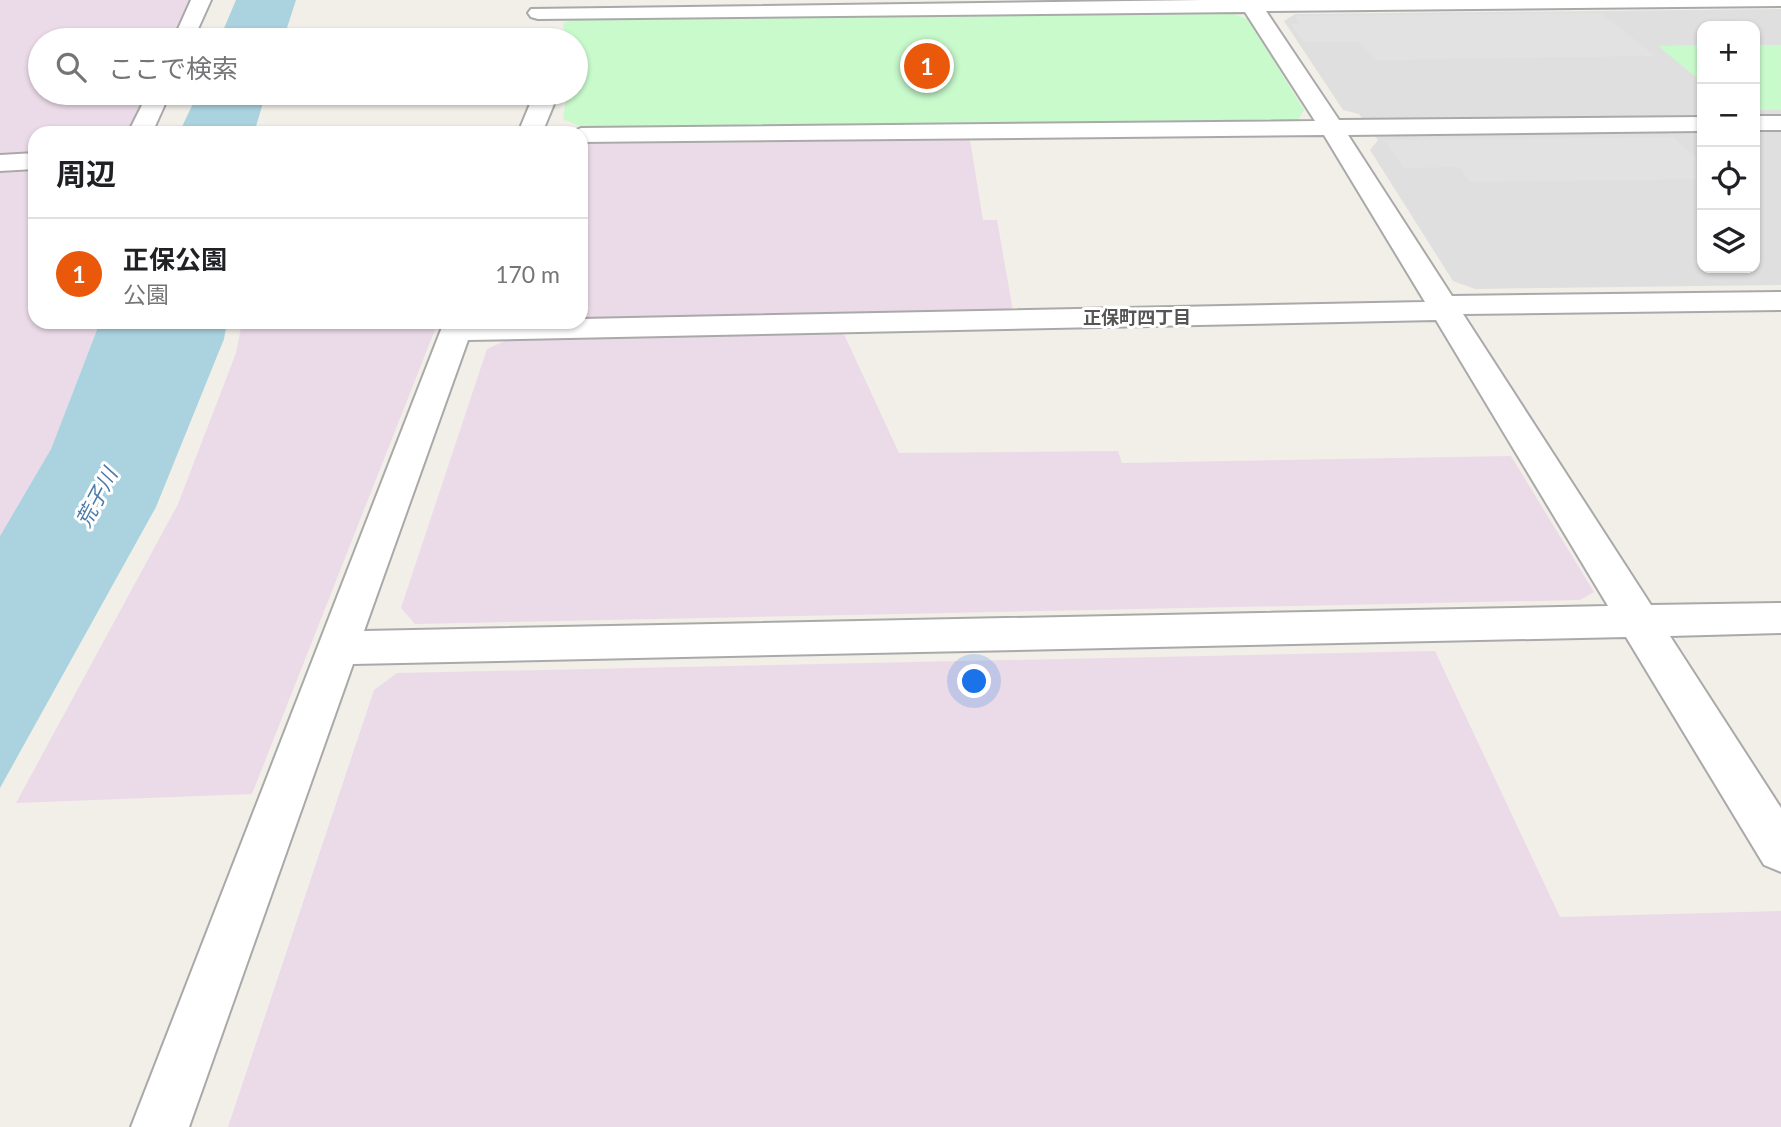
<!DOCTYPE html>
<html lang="ja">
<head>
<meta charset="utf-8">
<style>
  body { margin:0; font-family:Lato,"Noto Sans JP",sans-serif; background:#f2f2f2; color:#202124 }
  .controls { position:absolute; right:21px; top:21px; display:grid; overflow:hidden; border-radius:14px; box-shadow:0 2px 5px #0004 }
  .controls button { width:63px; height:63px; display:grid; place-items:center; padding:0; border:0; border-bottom:2px solid #e0e0e0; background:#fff; color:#202124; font:35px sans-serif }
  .you { position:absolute; left:975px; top:682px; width:24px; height:24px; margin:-18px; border:5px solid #fff; border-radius:50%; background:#1a73e8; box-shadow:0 0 0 10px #1a73e833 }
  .badge { display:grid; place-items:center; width:46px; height:46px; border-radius:50%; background:#ea580c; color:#fff; font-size:23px; font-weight:700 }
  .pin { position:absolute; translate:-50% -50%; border:4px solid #fff; box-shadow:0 2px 7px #0006 }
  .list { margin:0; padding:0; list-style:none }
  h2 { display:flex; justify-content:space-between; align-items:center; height:91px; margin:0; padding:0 28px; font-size:30px }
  h2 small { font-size:23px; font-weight:400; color:#757577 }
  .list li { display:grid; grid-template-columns:46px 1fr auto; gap:21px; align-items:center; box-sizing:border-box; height:112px; padding:0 28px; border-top:2px solid #e0e0e0 }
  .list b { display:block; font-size:26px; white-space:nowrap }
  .list p { margin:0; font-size:23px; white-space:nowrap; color:#757577 }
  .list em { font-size:23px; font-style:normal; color:#757577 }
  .icon { flex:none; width:38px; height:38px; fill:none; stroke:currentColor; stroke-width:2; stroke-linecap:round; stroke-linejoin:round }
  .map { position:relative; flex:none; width:1781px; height:1127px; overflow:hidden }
  .search { position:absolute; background:#fff; box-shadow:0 2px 5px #0004; left:28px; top:28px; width:560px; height:77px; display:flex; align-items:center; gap:18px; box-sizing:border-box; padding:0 24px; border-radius:38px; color:#757577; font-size:26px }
  .panel { position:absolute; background:#fff; box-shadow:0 2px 5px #0004; left:28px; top:126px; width:560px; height:203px; border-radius:21px }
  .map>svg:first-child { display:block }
  .residential { fill:#e0dfdf; fill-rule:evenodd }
  .industrial { fill:#ebdbe8 }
  .park { fill:#c8facc }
  .parking { fill:#e2e2e2 }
  .water { fill:#aad3df }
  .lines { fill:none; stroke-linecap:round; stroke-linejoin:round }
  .minor-casing { stroke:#a9a9a9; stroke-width:4 }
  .minor { fill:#fff; fill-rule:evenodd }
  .labels { text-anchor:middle; stroke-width:6; stroke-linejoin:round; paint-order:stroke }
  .far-neighbourhood-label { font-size:18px; font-weight:bold; fill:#555; stroke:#fff }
  .water-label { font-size:21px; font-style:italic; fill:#4a7aab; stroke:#fff }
</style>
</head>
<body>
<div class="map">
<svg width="1781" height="1127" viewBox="0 0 1781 1127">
  <rect width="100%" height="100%" fill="#f2efe9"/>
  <!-- residential -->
  <path class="residential" d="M 1781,9 L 1781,285 L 1475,289 L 1453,281 L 1370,150 L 1378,140 L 1359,114 L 1343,110 L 1284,21 L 1295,14 ZM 1702,26 L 1755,26 L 1755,268 L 1702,268 Z"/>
  <!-- industrial -->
  <path class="industrial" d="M 0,0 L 190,0 L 171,40 L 40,40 L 40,93 L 146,93 L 126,133 L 35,133 L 35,152 L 0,153 Z
    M 970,140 L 983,220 L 997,220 L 1013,311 L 581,319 L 581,144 Z
    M 35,171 L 35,322 L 100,322 L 51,449 L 0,536 L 0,173 Z
    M 242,322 L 438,322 L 252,794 L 16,803 L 178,504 L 236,353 Z
    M 843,332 L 899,453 L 1118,451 L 1122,463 L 1511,456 L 1594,592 L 1580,600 L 415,624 L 401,608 L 487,349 L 511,338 Z
    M 1435,651 L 1560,917 L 1781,911 L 1781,1127 L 228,1127 L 374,690 L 397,673 Z"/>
  <!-- park -->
  <path class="park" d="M 1226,11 L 1248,19 L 1304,110 L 1298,120 L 581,127 L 563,119 L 567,93 L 576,93 L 576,40 L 565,40 L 563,23 L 580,17 Z
    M 1702,45 L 1702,82 L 1658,46 Z
    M 1755,45 L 1781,45 L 1781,110 L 1755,110 Z"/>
  <!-- parking -->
  <path class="parking" d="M 1601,13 L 1655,56 L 1375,60 L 1360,42 L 1304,42 L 1291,24 L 1300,24 L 1295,16 Z
    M 1673,137 L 1702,164 L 1702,179 L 1470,182 L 1459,167 L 1404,168 L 1384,140 Z"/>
  <!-- water -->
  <path class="water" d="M 236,0 L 296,0 L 283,40 L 219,40 Z
    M 198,93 L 266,93 L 254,133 L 179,133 Z
    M 100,322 L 227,322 L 224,339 L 156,507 L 0,788 L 0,536 L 51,449 Z"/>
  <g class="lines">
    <defs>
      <path id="minor" d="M 191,0 L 211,0 L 193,40 L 173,40 Z
        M 1204,0 L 1781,0 L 1781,6 L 1266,11 L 1339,120 L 1702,117 L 1702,131 L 1348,135 L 1452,296 L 1781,292 L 1781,310 L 1463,314 L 1651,605 L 1781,603 L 1781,633 L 1670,636 L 1781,808 L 1781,872 L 1764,865 L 1626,637 L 353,664 L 189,1127 L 131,1127 L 444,322 L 581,322 L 581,319 L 1425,302 L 1324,135 L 581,142 L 581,133 L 570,133 L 581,128 L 1315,121 L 1245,12 L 538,19 L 531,17 L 528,13 L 531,9 ZM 1436,320 L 1608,606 L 364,631 L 468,340 Z
        M 148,93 L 170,93 L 152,133 L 128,133 Z
        M 530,93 L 552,93 L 554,104 L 542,133 L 518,133 L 530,104 Z
        M 1755,116 L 1781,116 L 1781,130 L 1755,130 Z
        M 35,153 L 35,169 L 0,171 L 0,155 Z"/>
    </defs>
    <!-- minor casing -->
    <use href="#minor" class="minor-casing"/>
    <!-- minor -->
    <use href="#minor" class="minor"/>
  </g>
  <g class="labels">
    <!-- far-neighbourhood labels -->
    <g class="far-neighbourhood-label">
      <text x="1137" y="324">正保町四丁目</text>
    </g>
    <!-- water labels -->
    <g class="water-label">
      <text transform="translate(97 498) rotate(-62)" y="7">荒子川</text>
    </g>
  </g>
</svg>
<div class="controls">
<button>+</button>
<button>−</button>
<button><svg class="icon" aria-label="locate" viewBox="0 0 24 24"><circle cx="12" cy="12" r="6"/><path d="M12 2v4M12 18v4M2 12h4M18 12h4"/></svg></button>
<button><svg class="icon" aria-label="layers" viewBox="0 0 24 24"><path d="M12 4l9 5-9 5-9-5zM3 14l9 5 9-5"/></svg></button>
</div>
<div class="you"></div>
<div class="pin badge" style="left:927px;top:66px">1</div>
<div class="search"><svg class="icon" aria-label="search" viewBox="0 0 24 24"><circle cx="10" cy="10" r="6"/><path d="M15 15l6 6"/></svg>ここで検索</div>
<section class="panel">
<h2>周辺<small></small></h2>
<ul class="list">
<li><span class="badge">1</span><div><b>正保公園</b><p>公園</p></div><em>170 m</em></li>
</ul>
</section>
</div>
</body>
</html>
